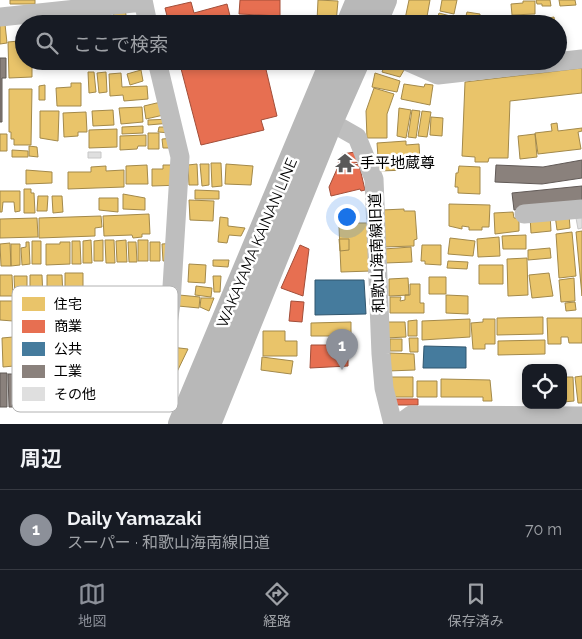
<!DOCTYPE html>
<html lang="ja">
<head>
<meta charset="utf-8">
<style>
  body { margin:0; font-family:Raleway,"Noto Sans JP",sans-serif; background:#242831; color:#f1f3f6 }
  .controls { position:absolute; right:15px; bottom:15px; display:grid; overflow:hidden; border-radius:10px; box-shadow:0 2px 8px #0003 }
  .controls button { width:45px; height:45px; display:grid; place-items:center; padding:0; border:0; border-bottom:1px solid #363941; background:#171b24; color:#f1f3f6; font:25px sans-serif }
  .you { position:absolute; left:346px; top:216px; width:18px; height:18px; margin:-12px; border:4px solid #fff; border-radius:50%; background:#1a73e8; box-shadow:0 0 0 8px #1a73e833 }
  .badge { display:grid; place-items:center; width:32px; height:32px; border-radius:50%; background:#8c9099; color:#fff; font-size:16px; font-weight:700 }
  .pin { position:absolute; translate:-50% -41px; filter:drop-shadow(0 1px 2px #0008) }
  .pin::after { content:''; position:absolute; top:26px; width:18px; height:15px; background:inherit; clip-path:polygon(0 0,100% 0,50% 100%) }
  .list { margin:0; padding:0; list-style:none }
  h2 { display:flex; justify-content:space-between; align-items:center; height:65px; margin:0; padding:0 20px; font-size:21px }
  h2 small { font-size:16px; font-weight:400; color:#9ea1a6 }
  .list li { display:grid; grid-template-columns:32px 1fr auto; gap:15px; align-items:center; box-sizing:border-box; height:80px; padding:0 20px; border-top:1px solid #363941 }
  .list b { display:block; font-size:19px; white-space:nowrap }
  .list p { margin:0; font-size:16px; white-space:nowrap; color:#9ea1a6 }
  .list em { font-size:16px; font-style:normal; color:#9ea1a6 }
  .icon { flex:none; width:28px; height:28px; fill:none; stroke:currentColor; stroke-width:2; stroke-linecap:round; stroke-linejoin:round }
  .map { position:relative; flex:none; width:582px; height:424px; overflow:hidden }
  .search { position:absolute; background:#171b24; box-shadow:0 2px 8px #0003; left:15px; right:15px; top:15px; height:55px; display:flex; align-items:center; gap:12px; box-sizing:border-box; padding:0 18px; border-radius:28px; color:#9ea1a6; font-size:19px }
  .sheet { height:145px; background:#171b24 }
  nav { display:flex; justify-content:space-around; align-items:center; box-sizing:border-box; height:70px; border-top:1px solid #363941; background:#171b24; font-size:14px; color:#9ea1a6 }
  nav a { display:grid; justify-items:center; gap:2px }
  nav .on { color:#8c9099 }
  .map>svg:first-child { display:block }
  .homes { fill:#e9c46a; stroke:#a3894a }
  .shops { fill:#e76f51; stroke:#a24e39 }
  .public { fill:#457b9d; stroke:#30566e }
  .industry { fill:#8a817c; stroke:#615a57 }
  .building { fill:#dfdfdf; stroke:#c7c7c7 }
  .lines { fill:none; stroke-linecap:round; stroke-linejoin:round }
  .minor { stroke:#bebebe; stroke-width:19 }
  .secondary { stroke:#b8b8b8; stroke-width:26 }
  .labels { text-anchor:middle; stroke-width:5; stroke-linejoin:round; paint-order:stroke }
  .poi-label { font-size:15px; fill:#000; stroke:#fff; text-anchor:start }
  .street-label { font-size:15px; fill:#000; stroke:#fff }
  .key { fill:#fff; stroke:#b2b2b2; stroke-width:1 }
  .key-label { font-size:14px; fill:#000 }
</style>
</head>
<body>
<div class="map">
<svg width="582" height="424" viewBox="0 0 582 424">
  <rect width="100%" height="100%" fill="#fff"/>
  <!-- homes -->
  <path class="homes" d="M 10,0 L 35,0 L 35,4 L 10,4 Z
    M 318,0 L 338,1 L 336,23 L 317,21 Z
    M 409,0 L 430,0 L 426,22 L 405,19 Z
    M 442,0 L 457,0 L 454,14 L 440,11 Z
    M 536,0 L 550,0 L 551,6 L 542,6 L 542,4 L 537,4 Z
    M 559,0 L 575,0 L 576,5 L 560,6 Z
    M 523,1 L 535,1 L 535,14 L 512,15 L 511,4 L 523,3 Z
    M 125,9 L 127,21 L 115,22 L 113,11 Z
    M 467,12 L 480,14 L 480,17 L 488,19 L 487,24 L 464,24 Z
    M 95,13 L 96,24 L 85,24 L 84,15 Z
    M 439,13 L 454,17 L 452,24 L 437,20 Z
    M 111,15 L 112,24 L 102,24 L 102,17 Z
    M 531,17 L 532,24 L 524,24 L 524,18 Z
    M 554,17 L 555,24 L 533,24 L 533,21 Z
    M 514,18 L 522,18 L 522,24 L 515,24 Z
    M 0,24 L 5,24 L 7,43 L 0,44 Z
    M 19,41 L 19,49 L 24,49 L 24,61 L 32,61 L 32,77 L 9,78 L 8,42 Z
    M 87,61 L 114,61 L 114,63 L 88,66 Z
    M 121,61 L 140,61 L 141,65 L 122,69 Z
    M 386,62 L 404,70 L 400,77 L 382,72 Z
    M 582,68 L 582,93 L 510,101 L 508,158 L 489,158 L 488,162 L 475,162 L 475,157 L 462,156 L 465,82 Z
    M 141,70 L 143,81 L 130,85 L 127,74 Z
    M 88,72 L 94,72 L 96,92 L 89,93 Z
    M 106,72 L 107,92 L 99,93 L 97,73 Z
    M 121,73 L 122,87 L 147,86 L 148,99 L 124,101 L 123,95 L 110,96 L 109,74 Z
    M 375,73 L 400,81 L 397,92 L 372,87 Z
    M 71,83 L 81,83 L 81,106 L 57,106 L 56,88 L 71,87 Z
    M 404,84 L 424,87 L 425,84 L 433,85 L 430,105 L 401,99 Z
    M 45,85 L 45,100 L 39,100 L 39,86 Z
    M 374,88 L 394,94 L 387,114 L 387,138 L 367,138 L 366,111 Z
    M 9,89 L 32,89 L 31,145 L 14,145 L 14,139 L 11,139 L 11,132 L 9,132 Z
    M 165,101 L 168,114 L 146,119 L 144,106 Z
    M 142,107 L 143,122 L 121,124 L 119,108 Z
    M 399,108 L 411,110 L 406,138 L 397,136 Z
    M 113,110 L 114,125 L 93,126 L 92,111 Z
    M 412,110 L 420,111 L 416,138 L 408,137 Z
    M 40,111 L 59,111 L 58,141 L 40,138 Z
    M 422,111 L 431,112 L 427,137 L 418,136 Z
    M 86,112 L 87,132 L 78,132 L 78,136 L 64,137 L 63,113 Z
    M 431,117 L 443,118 L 442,136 L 430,135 Z
    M 171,119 L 171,123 L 148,125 L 148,120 Z
    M 557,123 L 558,131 L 582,128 L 582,131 L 578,132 L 581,149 L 538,154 L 535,133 L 552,131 L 551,124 Z
    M 143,126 L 143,133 L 122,134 L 122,127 Z
    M 159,127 L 171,127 L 171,133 L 158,132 Z
    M 117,129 L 117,147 L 89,148 L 89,130 Z
    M 148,133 L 159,133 L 159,149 L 148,149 Z
    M 0,134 L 7,134 L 7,151 L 0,151 Z
    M 535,134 L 537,157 L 520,159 L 518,136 Z
    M 146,135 L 146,146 L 138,146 L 137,149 L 120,150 L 120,136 Z
    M 174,138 L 175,148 L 163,148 L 162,139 Z
    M 406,141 L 406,145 L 419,144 L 420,162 L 407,163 L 408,170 L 379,171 L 377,143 Z
    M 29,146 L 37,147 L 38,157 L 29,156 Z
    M 12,150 L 28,151 L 28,157 L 12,157 Z
    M 211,163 L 221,163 L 222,186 L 212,187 Z
    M 197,164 L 198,185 L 189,185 L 188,165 Z
    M 200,164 L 209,164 L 209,185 L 202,186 Z
    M 226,164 L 253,166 L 251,185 L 225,184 Z
    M 147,165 L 148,184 L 126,184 L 126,166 Z
    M 163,165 L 183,165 L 183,185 L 152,186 L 152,169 L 163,169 Z
    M 106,166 L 106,171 L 124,170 L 124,187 L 68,189 L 68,172 L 91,172 L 91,167 Z
    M 459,166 L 480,167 L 480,194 L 458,193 L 458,187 L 455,187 L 456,173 L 458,173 Z
    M 26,170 L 52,172 L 52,183 L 26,184 Z
    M 24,189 L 31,189 L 31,193 L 34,193 L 35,213 L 24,213 Z
    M 195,190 L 219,191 L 219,199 L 195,199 Z
    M 0,191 L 20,191 L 20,211 L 15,212 L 14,202 L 3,202 L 2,212 L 0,212 Z
    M 123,194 L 145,198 L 145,210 L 123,209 Z
    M 38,196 L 48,196 L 47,211 L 37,211 Z
    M 52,196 L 62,196 L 63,212 L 53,213 Z
    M 99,198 L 118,198 L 118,212 L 99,210 Z
    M 189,200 L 214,201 L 213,221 L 190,220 Z
    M 449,204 L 490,205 L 489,227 L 482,227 L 482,230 L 469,230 L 469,227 L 462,226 L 462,229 L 449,226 Z
    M 404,209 L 404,211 L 415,211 L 417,239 L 414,240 L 414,246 L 383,247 L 382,210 Z
    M 513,212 L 514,218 L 519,218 L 519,231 L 495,234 L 494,213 Z
    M 149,214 L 150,234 L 142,234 L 142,237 L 133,238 L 132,235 L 104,236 L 103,216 Z
    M 550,214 L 551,231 L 531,233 L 530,216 Z
    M 569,214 L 570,228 L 557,230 L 555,215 Z
    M 101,216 L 102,227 L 95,228 L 95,236 L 39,238 L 39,218 Z
    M 220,217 L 228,218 L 228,226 L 245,228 L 241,236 L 229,235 L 227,243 L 218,242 Z
    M 37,218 L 38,237 L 0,238 L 0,219 Z
    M 352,223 L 369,223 L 371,271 L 341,272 L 339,227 L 353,226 Z
    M 582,231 L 582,296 L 576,232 Z
    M 572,232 L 576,276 L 559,278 L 556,234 Z
    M 526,235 L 526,249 L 503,249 L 502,236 Z
    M 499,237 L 500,256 L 478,257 L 477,239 Z
    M 450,238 L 475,241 L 473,256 L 448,254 Z
    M 339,239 L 349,239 L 349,250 L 340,251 Z
    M 91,240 L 92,263 L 83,263 L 83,241 Z
    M 103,240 L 103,261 L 94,261 L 94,241 Z
    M 105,240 L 114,240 L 115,263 L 106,263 Z
    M 126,240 L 127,262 L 117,262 L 116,241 Z
    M 138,240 L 148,240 L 148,261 L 138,261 Z
    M 32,241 L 41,241 L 41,264 L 32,264 Z
    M 72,241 L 80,241 L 81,264 L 72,264 Z
    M 26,242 L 29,242 L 30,264 L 22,265 L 21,248 L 26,247 Z
    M 60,242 L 70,242 L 70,264 L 46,265 L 46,244 L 60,244 Z
    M 128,242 L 136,242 L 137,262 L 129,262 Z
    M 150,242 L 160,242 L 160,261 L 150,261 Z
    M 10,243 L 11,266 L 1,266 L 0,244 Z
    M 176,243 L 176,260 L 163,261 L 162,244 Z
    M 11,244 L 20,244 L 20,265 L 11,266 Z
    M 422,245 L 441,245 L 441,265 L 425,264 L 425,261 L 421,261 Z
    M 411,247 L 412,262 L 385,263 L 384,249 Z
    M 550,248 L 551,258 L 528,260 L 528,250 Z
    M 527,258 L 528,295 L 508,296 L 507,259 Z
    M 213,260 L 229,260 L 228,267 L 213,266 Z
    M 448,261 L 468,262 L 467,269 L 447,268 Z
    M 189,264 L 206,265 L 205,283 L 188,282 Z
    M 479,265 L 503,265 L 503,284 L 479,284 Z
    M 65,273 L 83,273 L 83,297 L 65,297 Z
    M 549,273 L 553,296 L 532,298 L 529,275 Z
    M 0,275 L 12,275 L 13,296 L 0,296 Z
    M 30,275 L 42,275 L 43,298 L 30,299 Z
    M 47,275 L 62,275 L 63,297 L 47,297 Z
    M 14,276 L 27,276 L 27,297 L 15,297 Z
    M 213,276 L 221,276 L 220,292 L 214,292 Z
    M 429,277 L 446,277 L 446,294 L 429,294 Z
    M 408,278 L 409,295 L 389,296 L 389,279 Z
    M 574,278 L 575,301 L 561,302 L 559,280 Z
    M 410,284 L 420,284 L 420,303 L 424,303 L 424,313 L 390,313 L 390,297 L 401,297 L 400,301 L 405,300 L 405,295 L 410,295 Z
    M 196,286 L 212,288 L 211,297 L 195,295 Z
    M 179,295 L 200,297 L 199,308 L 178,306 Z
    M 446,295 L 468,296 L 468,314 L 446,313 Z
    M 201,298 L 214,298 L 209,311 L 200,307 Z
    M 0,301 L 17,301 L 18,314 L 13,314 L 13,321 L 0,320 Z
    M 575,302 L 576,310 L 566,311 L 565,303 Z
    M 543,317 L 543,334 L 497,335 L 497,318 Z
    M 547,318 L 582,318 L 582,343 L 569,343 L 568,337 L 561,337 L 561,344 L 548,344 Z
    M 470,319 L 470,337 L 422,340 L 422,321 Z
    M 483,319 L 495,319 L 495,344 L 485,344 L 485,349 L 473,349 L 471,323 L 483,322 Z
    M 417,320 L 417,336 L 408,336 L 408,321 Z
    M 351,322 L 351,336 L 311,336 L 311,323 Z
    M 385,322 L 405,322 L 406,337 L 386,338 Z
    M 263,331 L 285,331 L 285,341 L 297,341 L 297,356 L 263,356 Z
    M 13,337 L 14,366 L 3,367 L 2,338 Z
    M 409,338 L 418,338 L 418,352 L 410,352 Z
    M 390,339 L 402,339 L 402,351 L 390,351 Z
    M 545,340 L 545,354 L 498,355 L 498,341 Z
    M 171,347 L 188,349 L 175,376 L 169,397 L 165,397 Z
    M 390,353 L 414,354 L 415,370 L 388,371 Z
    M 262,357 L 293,361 L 291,374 L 261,370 Z
    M 582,376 L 582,403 L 578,403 L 575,377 Z
    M 391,377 L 413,377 L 413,397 L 391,397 Z
    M 523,377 L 526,377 L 526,402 L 523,402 Z
    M 563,377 L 573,377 L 574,401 L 563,402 Z
    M 441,379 L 490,380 L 492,401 L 483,401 L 483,397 L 441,397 Z
    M 417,381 L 437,381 L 437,397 L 417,397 Z"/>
  <!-- shops -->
  <path class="shops" d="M 240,0 L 280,0 L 280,16 L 239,14 Z
    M 191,2 L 194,13 L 227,4 L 232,24 L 169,24 L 165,8 Z
    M 179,61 L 264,61 L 277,116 L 261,120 L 264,130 L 201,145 Z
    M 355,152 L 358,162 L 336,168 L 342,154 Z
    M 359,164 L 365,190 L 361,191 L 360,189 L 331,196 L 329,187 L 337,169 Z
    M 300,245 L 309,249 L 303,296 L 281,288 Z
    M 291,301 L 304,302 L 302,322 L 289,321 Z
    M 311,345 L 348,345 L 348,366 L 310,368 Z
    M 393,399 L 418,399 L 418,405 L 393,405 Z"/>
  <!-- public -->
  <path class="public" d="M 315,280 L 364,280 L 366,314 L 315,315 Z
    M 424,346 L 466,347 L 466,368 L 423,368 Z"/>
  <!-- industry -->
  <path class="industry" d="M 0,58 L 6,58 L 6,78 L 2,78 L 2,122 L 0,122 Z
    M 582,160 L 582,178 L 542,184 L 495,182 L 496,165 L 543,167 Z
    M 582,186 L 582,204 L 514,210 L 512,193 Z
    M 0,373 L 7,373 L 7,407 L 0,407 Z
    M 8,374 L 55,374 L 55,407 L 9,407 Z"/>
  <!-- building -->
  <path class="building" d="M 88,152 L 101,152 L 101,158 L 88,158 Z
    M 582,217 L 582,228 L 578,229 L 576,218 Z"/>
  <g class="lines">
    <!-- minor -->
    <path class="minor" d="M 143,0 L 148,24
      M 0,17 L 143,2
      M 157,61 L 180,157 L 171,303 L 159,387
      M 406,61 L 438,75 L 582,59
      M 320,116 L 357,137 L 374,179 L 381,354 L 384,388 L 393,424
      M 524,214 L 582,209
      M 399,424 L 411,415 L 582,416"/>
    <!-- secondary -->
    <path class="secondary" d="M 349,24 L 359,0
      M 374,24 L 384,0
      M 181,424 L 333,61
      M 208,424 L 330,122 L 357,61"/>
  </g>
  <!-- icons -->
  <defs>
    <symbol id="temple-bare" viewBox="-9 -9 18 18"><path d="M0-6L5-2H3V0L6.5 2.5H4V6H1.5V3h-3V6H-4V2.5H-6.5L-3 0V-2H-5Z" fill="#595959" stroke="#fff" stroke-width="2.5" paint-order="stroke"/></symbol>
  </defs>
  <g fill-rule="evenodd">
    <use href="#temple-bare" x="331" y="149" width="28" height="28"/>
  </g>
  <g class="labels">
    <!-- poi labels -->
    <g class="poi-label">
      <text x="360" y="168">手平地蔵尊</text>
    </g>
    <!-- street labels -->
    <g class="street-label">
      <text transform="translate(257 243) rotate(-67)" y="5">WAKAYAMA KAINAN LINE</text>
      <text transform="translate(377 253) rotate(-92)" y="5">和歌山海南線旧道</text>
    </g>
  </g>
  <!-- legend -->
  <rect x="12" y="286" width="166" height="126" rx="8" class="key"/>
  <rect x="22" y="297" width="23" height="14" fill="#e9c46a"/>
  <rect x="22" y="320" width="23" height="13" fill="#e76f51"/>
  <rect x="22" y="342" width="23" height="14" fill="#457b9d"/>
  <rect x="22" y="365" width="23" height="13" fill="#8a817c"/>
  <rect x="22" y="387" width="23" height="14" fill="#dfdfdf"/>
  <g class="key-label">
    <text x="54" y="309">住宅</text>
    <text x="54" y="331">商業</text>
    <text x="54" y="354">公共</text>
    <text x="54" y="376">工業</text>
    <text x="54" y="399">その他</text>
  </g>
</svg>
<div class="controls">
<button><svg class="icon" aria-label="locate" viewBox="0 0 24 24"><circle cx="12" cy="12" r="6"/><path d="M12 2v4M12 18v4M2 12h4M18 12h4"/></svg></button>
</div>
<div class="you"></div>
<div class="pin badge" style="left:342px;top:370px">1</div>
<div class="search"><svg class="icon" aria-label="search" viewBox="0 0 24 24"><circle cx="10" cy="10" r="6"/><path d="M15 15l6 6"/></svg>ここで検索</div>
</div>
<section class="sheet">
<h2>周辺<small></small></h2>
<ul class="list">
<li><span class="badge">1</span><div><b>Daily Yamazaki</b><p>スーパー · 和歌山海南線旧道</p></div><em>70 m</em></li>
</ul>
</section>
<nav>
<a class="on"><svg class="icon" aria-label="map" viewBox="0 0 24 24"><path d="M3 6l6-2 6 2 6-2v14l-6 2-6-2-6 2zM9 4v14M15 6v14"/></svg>地図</a>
<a><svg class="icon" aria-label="directions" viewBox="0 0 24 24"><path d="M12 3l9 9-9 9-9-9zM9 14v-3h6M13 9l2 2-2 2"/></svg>経路</a>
<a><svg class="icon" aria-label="saved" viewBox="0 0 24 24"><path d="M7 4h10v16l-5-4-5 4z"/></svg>保存済み</a>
</nav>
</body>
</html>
